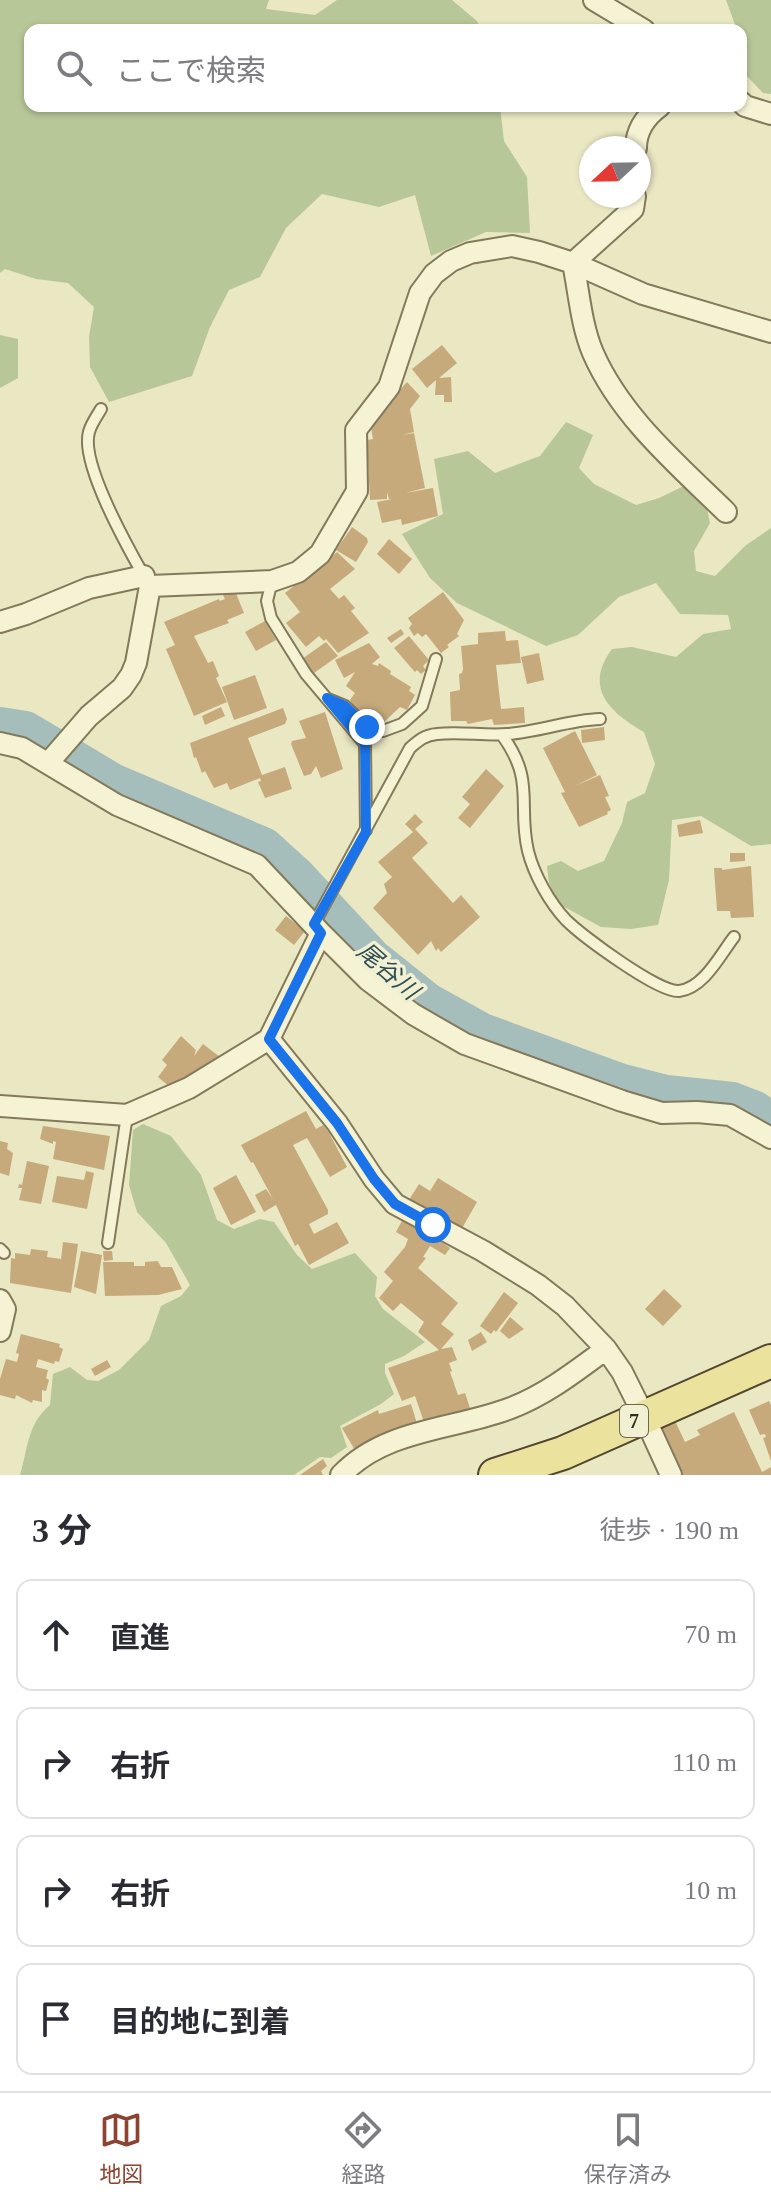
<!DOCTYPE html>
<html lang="ja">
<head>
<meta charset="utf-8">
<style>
  body { margin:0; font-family:"Times New Roman","Noto Sans JP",serif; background:#f7f7f7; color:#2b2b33 }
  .compass { position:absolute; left:579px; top:136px; width:72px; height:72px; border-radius:50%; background:#fff; box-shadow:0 2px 6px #0004; rotate:248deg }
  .stop { position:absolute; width:24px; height:24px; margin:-18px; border:6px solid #1a73e8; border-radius:50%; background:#fff }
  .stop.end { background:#1a73e8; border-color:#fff; box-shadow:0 2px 8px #0008 }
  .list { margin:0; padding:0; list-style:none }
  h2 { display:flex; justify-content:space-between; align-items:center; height:104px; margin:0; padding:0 32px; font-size:34px }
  h2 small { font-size:26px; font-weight:400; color:#7c7c81 }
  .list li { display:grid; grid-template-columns:52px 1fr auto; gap:24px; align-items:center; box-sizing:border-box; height:112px; margin:0 16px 16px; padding:0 16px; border:2px solid #e1e1e2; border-radius:16px }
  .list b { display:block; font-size:30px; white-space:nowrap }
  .list em { font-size:26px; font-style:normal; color:#7c7c81 }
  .icon { flex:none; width:44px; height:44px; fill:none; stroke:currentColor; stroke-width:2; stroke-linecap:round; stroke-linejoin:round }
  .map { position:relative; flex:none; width:771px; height:1475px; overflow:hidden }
  .search { position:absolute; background:#fff; box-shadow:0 2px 6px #0004; left:24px; right:24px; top:24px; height:88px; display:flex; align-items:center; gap:20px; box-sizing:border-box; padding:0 28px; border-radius:16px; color:#7c7c81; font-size:30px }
  .sheet { height:616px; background:#fff }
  nav { display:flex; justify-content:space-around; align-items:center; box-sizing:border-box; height:112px; border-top:2px solid #e1e1e2; background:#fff; font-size:22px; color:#7c7c81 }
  nav a { display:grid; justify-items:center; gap:4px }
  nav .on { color:#8d4330 }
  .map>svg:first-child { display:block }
  .green { fill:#b8c798 }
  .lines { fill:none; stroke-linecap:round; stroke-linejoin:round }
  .river { stroke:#a5bdbb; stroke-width:42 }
  .building { fill:#c6aa7b }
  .service-casing { stroke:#83795b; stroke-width:14 }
  .minor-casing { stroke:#83795b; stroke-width:24 }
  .primary-casing { stroke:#51462f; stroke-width:36 }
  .service { stroke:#f6f3d5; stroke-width:10 }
  .minor { stroke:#f6f3d5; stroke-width:20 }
  .primary { stroke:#ebe39d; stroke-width:32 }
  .route { stroke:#1a73e8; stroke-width:10 }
  .labels { text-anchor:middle; stroke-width:7; stroke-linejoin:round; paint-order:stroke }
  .shield { fill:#f2f0d2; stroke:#6d6854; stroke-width:2 }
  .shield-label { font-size:20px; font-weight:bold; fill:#342d1e }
  .water-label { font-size:24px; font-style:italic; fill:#2e4d53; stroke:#f2f0d2 }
</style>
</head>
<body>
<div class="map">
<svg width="771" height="1475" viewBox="0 0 771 1475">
  <rect width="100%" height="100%" fill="#eae7c3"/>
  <!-- green -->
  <path class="green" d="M 0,0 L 269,0 L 266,9 L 315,15 L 337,0 L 452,0 L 477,21 L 481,30 L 30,30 L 30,106 L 500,106 L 504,141 L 527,177 L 530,233 L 486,232 L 431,256 L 415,195 L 379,207 L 322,194 L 286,228 L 260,277 L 229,290 L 210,327 L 192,376 L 109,402 L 90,367 L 89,337 L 94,307 L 68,283 L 36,279 L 5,269 L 0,273 Z
    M 726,0 L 771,0 L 771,94 L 763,93 L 743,72 L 741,30 L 737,30 Z
    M 0,335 L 18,339 L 18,378 L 0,388 Z
    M 566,422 L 593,435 L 579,468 L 594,484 L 636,505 L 659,498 L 684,486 L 707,509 L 710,523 L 694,551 L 696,571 L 715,576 L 745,546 L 771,528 L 771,844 L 751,846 L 701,816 L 672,820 L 669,880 L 658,925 L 631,929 L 601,927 L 559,904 L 549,883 L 547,866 L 561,861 L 578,871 L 604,861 L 622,823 L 627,802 L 645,793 L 655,764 L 644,732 C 610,713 583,688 612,649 L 632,647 L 676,657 L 703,634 L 731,629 L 728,615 L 680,614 L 656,583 L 619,597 L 578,635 L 546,646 L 457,603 L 430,578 L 402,534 L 443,514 L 434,459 L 468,451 L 495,473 L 540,456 Z
    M 143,1124 L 171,1136 L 201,1175 L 217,1220 L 234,1229 L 260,1219 L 274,1222 L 297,1255 L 312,1269 L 355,1253 L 377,1277 L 375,1296 L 383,1309 L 425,1342 L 404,1356 L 385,1364 L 385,1373 L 394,1394 L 381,1404 L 340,1426 L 347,1447 L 331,1458 L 320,1457 L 294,1475 L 20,1475 C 28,1449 27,1424 50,1405 L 53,1374 L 70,1367 L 87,1380 L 98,1381 L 119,1370 L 149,1340 L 161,1306 L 181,1296 L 190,1285 L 166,1243 L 137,1212 L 129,1185 L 133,1130 Z"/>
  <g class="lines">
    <!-- river -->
    <path class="river" d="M 0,728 L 25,732 L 112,784 L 263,848 L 295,877 L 372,960 L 426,1003 L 482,1034 L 619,1084 L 666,1096 L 732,1103 L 753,1111 L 771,1123"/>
  </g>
  <!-- building -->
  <path class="building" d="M 442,345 L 457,363 L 439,378 L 451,377 L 452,402 L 444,402 L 444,395 L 435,395 L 436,380 L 427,388 L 412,369 Z
    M 407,382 L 420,396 L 410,409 L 414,432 L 402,435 L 414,433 L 425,488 L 405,493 L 433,488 L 438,516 L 402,525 L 401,519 L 382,523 L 377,502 L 392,499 L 389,499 L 387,492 L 387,499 L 370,500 L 367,440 L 373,439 L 370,422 Z
    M 352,527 L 367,538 L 368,542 L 356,562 L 336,550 Z
    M 389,539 L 412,559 L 399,574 L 377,554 Z
    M 337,552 L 355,569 L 330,589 L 339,599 L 344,595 L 355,608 L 351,611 L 369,633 L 338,653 L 326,639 L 324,641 L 319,636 L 306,647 L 286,623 L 300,612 L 285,593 Z
    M 235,591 L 244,613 L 227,620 L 229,623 L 194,636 L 208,663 L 213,661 L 219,676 L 216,678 L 227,702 L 194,716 L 166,649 L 175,645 L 164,622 L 219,599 L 220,601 L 225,599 L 223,595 Z
    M 443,592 L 464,620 L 457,634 L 459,636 L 447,645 L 449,647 L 441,653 L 426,634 L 422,637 L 418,633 L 414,636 L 409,628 L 412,624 L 408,618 Z
    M 265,621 L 276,640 L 256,651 L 245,632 Z
    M 401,629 L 404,634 L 391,643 L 387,638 Z
    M 505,631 L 506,641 L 518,640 L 521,663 L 496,665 L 501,709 L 524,707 L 525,723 L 494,725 L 492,719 L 468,724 L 466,721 L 451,721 L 450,692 L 460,690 L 459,674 L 462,673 L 463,669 L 461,646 L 478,644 L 478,633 Z
    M 409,636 L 429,660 L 423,666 L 426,670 L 421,674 L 417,670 L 415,672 L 394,648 Z
    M 326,642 L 338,656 L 314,673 L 302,659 Z
    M 369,643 L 380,657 L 372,664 L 378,666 L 379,663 L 391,671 L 390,674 L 411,687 L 409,691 L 415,695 L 407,710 L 400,707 L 382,724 L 353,707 L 350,700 L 355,693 L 346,686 L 355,672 L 344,678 L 335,660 Z
    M 539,653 L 544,680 L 527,684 L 521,657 Z
    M 255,675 L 267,708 L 234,720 L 222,687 Z
    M 221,707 L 225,716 L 205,725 L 202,716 Z
    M 283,708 L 287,719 L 285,724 L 248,738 L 262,775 L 285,767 L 292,789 L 265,798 L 258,782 L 261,781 L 260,778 L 230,790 L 227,783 L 214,788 L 205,771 L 202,773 L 196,757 L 194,758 L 190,743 Z
    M 325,712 L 343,769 L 321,778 L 316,766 L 311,774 L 304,776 L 291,744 L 292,741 L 306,738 L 299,721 Z
    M 604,727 L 605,740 L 582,743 L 581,730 Z
    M 575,731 L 597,775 L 575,786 L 600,775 L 609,796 L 605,797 L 611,810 L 607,812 L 608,814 L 579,827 L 561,793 L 565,792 L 543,748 Z
    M 486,769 L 504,786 L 470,828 L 458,818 L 470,804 L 462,797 Z
    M 415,814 L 423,822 L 415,829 L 428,843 L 412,858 L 453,903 L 461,895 L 480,917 L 441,952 L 438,948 L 436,951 L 431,941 L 418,955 L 373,908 L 387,893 L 384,884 L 392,877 L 378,862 L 413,832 L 405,824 Z
    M 700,820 L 703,833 L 679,837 L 677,825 Z
    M 730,853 L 745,853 L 745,861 L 730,862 Z
    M 751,866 L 754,917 L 731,918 L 730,911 L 717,911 L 714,868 L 722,868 L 722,870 Z
    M 286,916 L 305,931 L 294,945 L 275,930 Z
    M 181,1036 L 196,1050 L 194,1056 L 203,1044 L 220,1057 L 212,1067 L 208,1064 L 199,1075 L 171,1088 L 158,1077 L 167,1065 L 162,1060 Z
    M 306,1111 L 316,1129 L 323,1125 L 328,1131 L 347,1167 L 330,1177 L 307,1138 L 293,1145 L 328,1210 L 328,1214 L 309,1224 L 314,1234 L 337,1222 L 349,1243 L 309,1265 L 298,1244 L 295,1246 L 276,1205 L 264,1212 L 255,1195 L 266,1189 L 273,1199 L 253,1162 L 251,1163 L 241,1145 Z
    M 43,1126 L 110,1136 L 104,1170 L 53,1159 L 56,1142 L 53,1141 L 53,1144 L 40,1139 Z
    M 0,1141 L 8,1143 L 7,1149 L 13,1153 L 9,1176 L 0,1173 Z
    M 27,1161 L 49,1166 L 41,1204 L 19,1200 L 22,1188 L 18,1188 L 19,1184 L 22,1185 Z
    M 86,1171 L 94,1173 L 87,1209 L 52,1202 L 57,1176 L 84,1180 Z
    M 236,1175 L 256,1212 L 231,1225 L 213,1188 Z
    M 438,1178 L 477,1202 L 461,1230 L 409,1200 L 419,1184 L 430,1191 Z
    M 404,1217 L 450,1248 L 445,1255 L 430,1246 L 423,1257 L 426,1258 L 418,1268 L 458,1303 L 441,1324 L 454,1334 L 441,1349 L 452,1347 L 457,1360 L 449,1363 L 452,1371 L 450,1372 L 458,1395 L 465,1393 L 471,1411 L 425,1425 L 415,1396 L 402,1401 L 388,1368 L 439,1350 L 418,1332 L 424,1322 L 401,1303 L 393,1311 L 379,1298 L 393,1281 L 384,1272 L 405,1247 L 408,1239 L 396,1232 Z
    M 63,1242 L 78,1244 L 71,1293 L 10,1283 L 11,1258 L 15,1259 L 15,1253 L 30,1255 L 31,1249 L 48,1251 L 47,1257 L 61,1259 Z
    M 81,1251 L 102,1255 L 96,1294 L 74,1287 Z
    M 103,1251 L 112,1251 L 113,1260 L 104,1261 Z
    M 158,1261 L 161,1267 L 172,1267 L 182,1289 L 158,1295 L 105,1296 L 103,1262 L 134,1262 L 134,1266 L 145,1266 L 145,1262 Z
    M 664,1289 L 682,1306 L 663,1326 L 645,1309 Z
    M 504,1292 L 518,1303 L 496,1332 L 494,1330 L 491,1334 L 480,1326 Z
    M 510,1317 L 524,1329 L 509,1339 L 500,1331 Z
    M 481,1332 L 487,1342 L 472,1351 L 468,1340 Z
    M 21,1334 L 60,1344 L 59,1347 L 63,1349 L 59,1362 L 55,1361 L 54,1364 L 38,1359 L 36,1367 L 48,1370 L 46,1378 L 49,1380 L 46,1391 L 42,1390 L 42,1402 L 33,1400 L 32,1403 L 16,1395 L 15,1399 L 0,1395 L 0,1379 L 6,1359 L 17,1362 L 19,1354 L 16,1353 Z
    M 107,1360 L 111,1367 L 95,1376 L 91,1369 Z
    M 769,1401 L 771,1405 L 771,1461 L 763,1438 L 766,1437 L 765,1434 L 760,1435 L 749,1410 Z
    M 411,1404 L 418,1427 L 356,1452 L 342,1428 L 378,1410 L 379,1414 Z
    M 734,1412 L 762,1472 L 771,1467 L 771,1475 L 680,1475 L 661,1434 L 663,1425 L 675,1421 L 685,1442 L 700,1435 L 697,1430 Z
    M 323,1459 L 327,1466 L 321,1471 L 323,1475 L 300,1475 Z"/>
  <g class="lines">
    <defs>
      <path id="service" d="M 101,409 C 97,416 91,424 89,432 C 80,463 128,548 145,578
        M 272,581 L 267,601 L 271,618 L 306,674 L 365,744 L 366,830
        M 328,699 L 345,706 L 367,727 L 383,731 L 402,724 L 422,706 L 436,659
        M 502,735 C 536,782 517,803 528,851 C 534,875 550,903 566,920 C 582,936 659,993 679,991 C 704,988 720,955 734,937
        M 314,924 L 410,748 C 419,740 425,735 437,734 C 460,731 484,736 507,734 C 539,732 568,720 600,719
        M 108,1243 L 127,1115
        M 0,1249 L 4,1253"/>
      <path id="minor" d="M 594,0 L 644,30
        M 741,102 L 745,106 L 771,114
        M 636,148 C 636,130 645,117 660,106
        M 635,196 L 633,209 L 573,263 C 579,292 581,325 593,353 C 621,417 677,464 726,512
        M 0,622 L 26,614 L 89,588 L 144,576
        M 0,743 L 22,748 L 117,805 L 257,865 L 321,933
        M 49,762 L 89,716 L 122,688 L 131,675 L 136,663 L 150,586 L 272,581 L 298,572 L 320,554 L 357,491 L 356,430 L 389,387 L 420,293 L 434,274 L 451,261 L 470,253 L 512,246 L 539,252 L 573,263 L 643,294 L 771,332
        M 0,1106 L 127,1115 L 189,1088 L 269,1039
        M 0,1300 L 5,1309 L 0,1331
        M 341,1475 C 386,1428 454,1430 511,1408 C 547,1394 576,1371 606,1349
        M 671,1475 L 644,1416 L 622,1372 L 606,1349 L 565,1306 L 538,1285 L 483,1251 L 395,1204 L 374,1179 L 337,1123 L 269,1039 L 321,933 L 368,980 L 413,1014 L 465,1044 L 622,1101 L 662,1113 L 697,1112 L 730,1115 L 771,1138"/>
      <path id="primary" d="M 495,1475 L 563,1453 L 771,1361"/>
    </defs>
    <!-- service casing -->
    <use href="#service" class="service-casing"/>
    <!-- minor casing -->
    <use href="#minor" class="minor-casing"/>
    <!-- primary casing -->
    <use href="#primary" class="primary-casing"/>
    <!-- service -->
    <use href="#service" class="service"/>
    <!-- minor -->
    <use href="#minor" class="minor"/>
    <!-- primary -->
    <use href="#primary" class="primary"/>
  </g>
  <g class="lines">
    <!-- route -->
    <path class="route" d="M 367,727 L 345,706 L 327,698 L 365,744 L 366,832 L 314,924 L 321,933 L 269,1039 L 337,1123 L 374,1179 L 395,1204 L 433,1225"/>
  </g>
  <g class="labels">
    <!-- shield labels -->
    <rect class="shield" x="620" y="1405" width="28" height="32" rx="6"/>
    <g class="shield-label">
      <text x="634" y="1428">7</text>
    </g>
    <!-- water labels -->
    <g class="water-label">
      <text transform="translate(388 971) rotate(41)" y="8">尾谷川</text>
    </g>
  </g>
</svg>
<svg class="compass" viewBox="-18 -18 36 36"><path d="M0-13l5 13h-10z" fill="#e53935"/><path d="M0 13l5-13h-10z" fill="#7c7c81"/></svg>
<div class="stop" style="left:433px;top:1225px"></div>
<div class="stop end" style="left:367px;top:727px"></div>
<div class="search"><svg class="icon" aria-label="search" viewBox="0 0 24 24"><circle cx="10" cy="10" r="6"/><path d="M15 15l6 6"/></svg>ここで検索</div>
</div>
<section class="sheet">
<h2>3 分<small>徒歩 · 190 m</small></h2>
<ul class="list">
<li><svg class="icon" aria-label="ahead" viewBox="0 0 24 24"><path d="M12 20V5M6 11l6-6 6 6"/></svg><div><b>直進</b></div><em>70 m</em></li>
<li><svg class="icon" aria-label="right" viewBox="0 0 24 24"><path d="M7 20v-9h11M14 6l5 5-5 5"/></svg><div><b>右折</b></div><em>110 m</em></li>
<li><svg class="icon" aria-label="right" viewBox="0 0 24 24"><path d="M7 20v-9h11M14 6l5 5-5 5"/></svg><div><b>右折</b></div><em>10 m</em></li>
<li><svg class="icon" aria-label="arrive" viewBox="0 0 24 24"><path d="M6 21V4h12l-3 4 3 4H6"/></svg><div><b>目的地に到着</b></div></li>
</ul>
</section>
<nav>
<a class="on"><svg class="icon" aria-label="map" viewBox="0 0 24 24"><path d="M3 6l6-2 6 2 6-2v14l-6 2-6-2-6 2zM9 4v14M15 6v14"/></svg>地図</a>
<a><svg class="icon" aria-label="directions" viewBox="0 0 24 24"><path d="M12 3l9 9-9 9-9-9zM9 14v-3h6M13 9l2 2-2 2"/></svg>経路</a>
<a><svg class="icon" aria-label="saved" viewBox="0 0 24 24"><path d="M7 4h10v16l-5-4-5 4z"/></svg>保存済み</a>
</nav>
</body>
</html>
